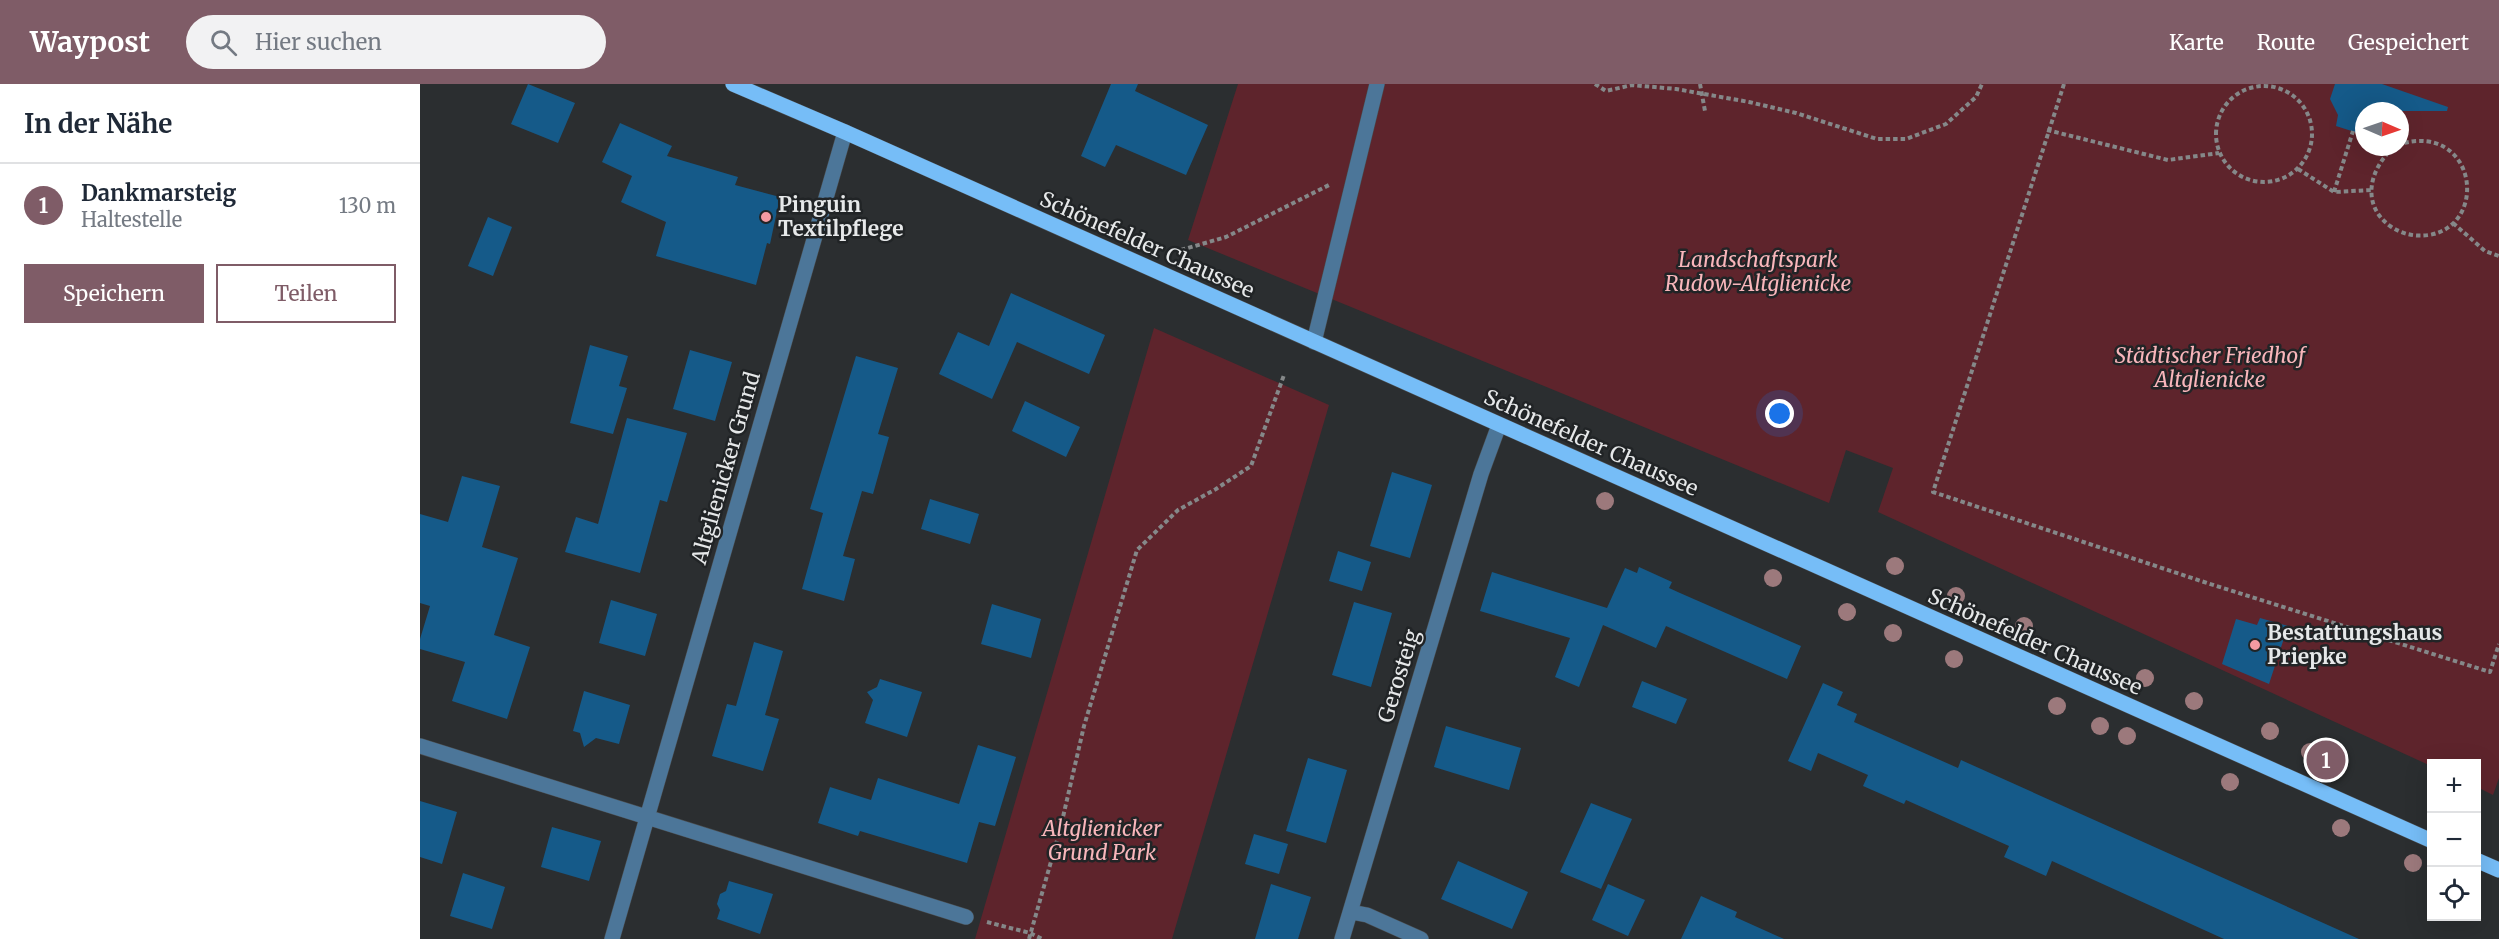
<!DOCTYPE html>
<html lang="de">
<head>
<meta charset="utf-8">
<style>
  body { margin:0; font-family:Merriweather,serif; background:#f2f2f3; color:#1f2937 }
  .controls { position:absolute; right:18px; bottom:18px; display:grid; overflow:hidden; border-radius:0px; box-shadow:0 6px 24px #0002 }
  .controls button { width:54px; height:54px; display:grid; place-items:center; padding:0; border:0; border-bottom:2px solid #e0e1e3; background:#fff; color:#1f2937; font:30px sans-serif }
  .compass { position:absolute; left:1935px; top:18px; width:54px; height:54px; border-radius:50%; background:#fff; box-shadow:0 6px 24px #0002; rotate:92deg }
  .you { position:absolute; left:1360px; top:330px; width:21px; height:21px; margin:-15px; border:4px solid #fff; border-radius:50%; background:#1a73e8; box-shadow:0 0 0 9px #1a73e833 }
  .badge { display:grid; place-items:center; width:39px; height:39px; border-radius:50%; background:#7f5c67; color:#fff; font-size:20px; font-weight:700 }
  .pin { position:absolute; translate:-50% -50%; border:3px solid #fff; box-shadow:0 2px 6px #0006 }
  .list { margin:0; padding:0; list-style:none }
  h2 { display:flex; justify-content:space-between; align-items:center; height:78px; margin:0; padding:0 24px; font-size:26px }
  h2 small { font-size:20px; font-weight:400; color:#747a83 }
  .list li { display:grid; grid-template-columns:39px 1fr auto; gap:18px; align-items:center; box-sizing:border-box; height:84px; padding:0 24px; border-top:2px solid #e0e1e3 }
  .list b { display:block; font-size:22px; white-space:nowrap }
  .list p { margin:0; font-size:20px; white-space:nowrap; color:#747a83 }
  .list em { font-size:20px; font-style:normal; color:#747a83 }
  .actions { display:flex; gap:12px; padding:18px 24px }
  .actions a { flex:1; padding:14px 0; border:2px solid #7f5c67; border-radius:0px; text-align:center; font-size:21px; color:#7f5c67 }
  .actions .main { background:#7f5c67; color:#fff }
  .icon { flex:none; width:33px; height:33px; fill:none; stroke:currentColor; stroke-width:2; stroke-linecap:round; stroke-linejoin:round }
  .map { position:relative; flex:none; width:2079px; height:855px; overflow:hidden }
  header { display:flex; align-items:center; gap:36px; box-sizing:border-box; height:84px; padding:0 30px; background:#7f5c67; color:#fff }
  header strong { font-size:28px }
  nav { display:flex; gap:33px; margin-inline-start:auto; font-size:21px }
  .search { width:420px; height:54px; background:#f2f2f3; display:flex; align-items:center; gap:15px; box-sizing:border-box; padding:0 21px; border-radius:33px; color:#747a83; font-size:22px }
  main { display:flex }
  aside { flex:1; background:#fff }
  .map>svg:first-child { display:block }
  .green { fill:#5e242c; fill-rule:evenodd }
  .building { fill:#155a89 }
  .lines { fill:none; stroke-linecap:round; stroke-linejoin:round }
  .minor-casing { stroke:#494c4e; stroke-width:16 }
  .major-casing { stroke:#494c4e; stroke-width:16 }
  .path { stroke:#858889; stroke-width:4; stroke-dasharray:4.5 3; stroke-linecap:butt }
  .minor { stroke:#4c7699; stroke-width:15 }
  .major { stroke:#76bdf7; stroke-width:15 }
  .tree { fill:#9c797c }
  .poi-dot { fill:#f49aa2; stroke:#212426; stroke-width:2 }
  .labels { text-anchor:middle; stroke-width:5; stroke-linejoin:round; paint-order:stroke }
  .poi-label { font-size:21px; font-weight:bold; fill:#e6e8e9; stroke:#212426; text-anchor:start }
  .street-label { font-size:21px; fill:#e6e8e9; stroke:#212426 }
  .park-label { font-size:21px; font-style:italic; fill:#f9b6bb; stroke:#212426 }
</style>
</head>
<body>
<header>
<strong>Waypost</strong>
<div class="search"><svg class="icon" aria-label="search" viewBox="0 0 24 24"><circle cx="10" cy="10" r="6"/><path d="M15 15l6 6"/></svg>Hier suchen</div>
<nav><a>Karte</a><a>Route</a><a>Gespeichert</a></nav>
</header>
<main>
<aside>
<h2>In der Nähe<small></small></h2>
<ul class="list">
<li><span class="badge">1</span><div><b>Dankmarsteig</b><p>Haltestelle</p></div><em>130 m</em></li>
</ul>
<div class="actions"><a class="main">Speichern</a><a>Teilen</a></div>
</aside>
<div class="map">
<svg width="2079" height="855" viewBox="0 0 2079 855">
  <rect width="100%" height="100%" fill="#2b2e30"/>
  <!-- green -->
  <path class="green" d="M 818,0 L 2079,0 L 2079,694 L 2073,711 L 2057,703 L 2056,680 L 2012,680 L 2011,682 L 1458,428 L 1473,384 L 1426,366 L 1409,419 L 768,156 ZM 1944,27 L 1980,27 L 1980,63 L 1944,63 Z
    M 734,244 L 909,321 L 752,855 L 555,855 Z"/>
  <!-- building -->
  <path class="building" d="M 108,0 L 155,19 L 138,59 L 91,40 Z
    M 691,0 L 718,0 L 715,7 L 788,41 L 766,91 L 696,61 L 685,83 L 661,72 Z
    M 1915,0 L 1962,0 L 2028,23 L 2027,27 L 1944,27 L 1944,51 L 1916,42 L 1918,31 L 1910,15 Z
    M 200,39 L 252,62 L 247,72 L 318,93 L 315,101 L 360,113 L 350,160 L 347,159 L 336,201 L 236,172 L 246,138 L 201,118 L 212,92 L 182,78 Z
    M 68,133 L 92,143 L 73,192 L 48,182 Z
    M 591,209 L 685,251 L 669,290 L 597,258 L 572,315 L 519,290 L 538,248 L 569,262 Z
    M 170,261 L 208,272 L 199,302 L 207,304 L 193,350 L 150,339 Z
    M 270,266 L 312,278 L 295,337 L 253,325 Z
    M 436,272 L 478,284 L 458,350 L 469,353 L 453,410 L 442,407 L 423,472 L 435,475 L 424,517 L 382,505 L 403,429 L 390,425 Z
    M 605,317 L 660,343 L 646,373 L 592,347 Z
    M 207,334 L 267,349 L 247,418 L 240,416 L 220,489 L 145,468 L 156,433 L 178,440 Z
    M 972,388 L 1012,401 L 990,474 L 950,462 Z
    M 42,392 L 80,402 L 62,463 L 98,474 L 74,551 L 110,563 L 87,635 L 32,617 L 45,578 L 0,565 L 0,555 L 10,522 L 0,519 L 0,430 L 28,438 Z
    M 510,415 L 559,430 L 550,460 L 501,445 Z
    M 918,467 L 951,478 L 942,507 L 909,497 Z
    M 1219,483 L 1252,498 L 1249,504 L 1260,509 L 1381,562 L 1367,595 L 1246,542 L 1236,564 L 1183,541 L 1159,603 L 1135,593 L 1150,554 L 1060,527 L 1072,488 L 1187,524 L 1205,484 L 1217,489 Z
    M 191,516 L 237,530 L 225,572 L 179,559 Z
    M 934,518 L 972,529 L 951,603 L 912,591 Z
    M 572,520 L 621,535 L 611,574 L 561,560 Z
    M 1840,534 L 1868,542 L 1849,600 L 1802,580 L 1816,535 L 1837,541 Z
    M 334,558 L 363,567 L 345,631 L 359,635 L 343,687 L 292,672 L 307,620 L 316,622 Z
    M 460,595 L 502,608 L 487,653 L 445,639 L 453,616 L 447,608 L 457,603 Z
    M 1222,597 L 1267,615 L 1256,640 L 1212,623 Z
    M 1403,599 L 1423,608 L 1417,621 L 1437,630 L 1434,638 L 1538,684 L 1541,676 L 1939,855 L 1804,855 L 1632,777 L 1626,792 L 1584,773 L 1589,762 L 1486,716 L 1484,720 L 1443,702 L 1448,691 L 1398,669 L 1391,687 L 1368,677 Z
    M 164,607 L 210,621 L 199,660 L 176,654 L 164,663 L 160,649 L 153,647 Z
    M 1026,642 L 1101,664 L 1089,706 L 1014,683 Z
    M 558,661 L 596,673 L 575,742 L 559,738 L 547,779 L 440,747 L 438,752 L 398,739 L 410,703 L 451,716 L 458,694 L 539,720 Z
    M 888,674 L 927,686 L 906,759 L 866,747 Z
    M 0,717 L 37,728 L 22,780 L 0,773 Z
    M 1171,719 L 1212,735 L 1181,805 L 1140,788 Z
    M 132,743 L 181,757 L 169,797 L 121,783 Z
    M 834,750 L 868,760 L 859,790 L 825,780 Z
    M 1038,777 L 1108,808 L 1092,845 L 1021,815 Z
    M 43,789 L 85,803 L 72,845 L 30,832 Z
    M 309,797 L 353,810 L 340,850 L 297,835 L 300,826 L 297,820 L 300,810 L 306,807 Z
    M 851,800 L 891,813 L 878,855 L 835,855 Z
    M 1188,800 L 1225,816 L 1208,852 L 1172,836 Z
    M 1281,812 L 1317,828 L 1315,833 L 1364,855 L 1261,855 Z"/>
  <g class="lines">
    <defs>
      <path id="minor" d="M 894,258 L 957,0
        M 0,662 L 546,833
        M 931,828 L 947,831 L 1001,855
        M 192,855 L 425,48
        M 922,855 L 1061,390 L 1079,341"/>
      <path id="major" d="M 313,0 L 425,48 C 953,285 1482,522 2012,757
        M 2056,776 L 2079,786"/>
    </defs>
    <!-- minor casing -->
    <use href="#minor" class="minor-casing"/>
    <!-- major casing -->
    <use href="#major" class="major-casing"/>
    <!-- path -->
    <path class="path" d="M 1175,0 L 1186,7 L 1212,1 L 1256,5 L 1329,18 L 1376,29 L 1457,55 L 1486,55 L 1526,40 L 1556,13 L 1562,0
      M 1280,0 L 1285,27
      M 1644,0 L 1513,408 L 1787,499 L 2070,588 L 2079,560
      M1796 50a48 48 0 1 1 96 0a48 48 0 1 1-96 0Z
      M 1627,46 L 1748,76 L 1799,69
      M 1974,63 C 1950,84 1940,120 1970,142 C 1982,150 1994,153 2009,151 C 2070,141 2056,38 1980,60
      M 1878,85 L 1914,108 L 1951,106
      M 1914,108 L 1933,47
      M 2033,139 L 2065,167 L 2079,172
      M 761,166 L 806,153 L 909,101
      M 567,838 L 610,849 L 622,855
      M 609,855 L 640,746 L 664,642 L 717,466 L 758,426 L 796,405 L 831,382 L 864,291"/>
    <!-- minor -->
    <use href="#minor" class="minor"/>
    <!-- major -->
    <use href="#major" class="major"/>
  </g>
  <!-- trees -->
  <g class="tree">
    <circle cx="1185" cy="417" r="9"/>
    <circle cx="1475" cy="482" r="9"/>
    <circle cx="1353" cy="494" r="9"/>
    <circle cx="1536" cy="512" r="9"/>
    <circle cx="1427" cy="528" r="9"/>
    <circle cx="1604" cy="542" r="9"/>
    <circle cx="1473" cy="549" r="9"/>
    <circle cx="1534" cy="575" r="9"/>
    <circle cx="1725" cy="594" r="9"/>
    <circle cx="1774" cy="617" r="9"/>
    <circle cx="1637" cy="622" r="9"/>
    <circle cx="1680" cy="642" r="9"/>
    <circle cx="1850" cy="647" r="9"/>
    <circle cx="1707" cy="652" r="9"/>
    <circle cx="1890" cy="668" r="9"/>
    <circle cx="1810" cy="698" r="9"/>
    <circle cx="1921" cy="744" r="9"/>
    <circle cx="1993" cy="779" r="9"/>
  </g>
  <!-- markers -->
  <g class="poi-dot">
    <circle cx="346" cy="133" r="6"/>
    <circle cx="1835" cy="561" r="6"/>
  </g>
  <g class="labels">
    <!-- poi labels -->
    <g class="poi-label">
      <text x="358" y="128">Pinguin<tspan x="358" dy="24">Textilpflege</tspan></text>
      <text x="1847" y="556">Bestattungshaus<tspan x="1847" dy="24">Priepke</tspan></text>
    </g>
    <!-- street labels -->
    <g class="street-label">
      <text transform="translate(727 161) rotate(24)" y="7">Schönefelder Chaussee</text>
      <text transform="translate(1171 359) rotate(24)" y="7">Schönefelder Chaussee</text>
      <text transform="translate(306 384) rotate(-74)" y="7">Altglienicker Grund</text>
      <text transform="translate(1615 558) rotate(24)" y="7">Schönefelder Chaussee</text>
      <text transform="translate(979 592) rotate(-73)" y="7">Gerosteig</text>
    </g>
    <!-- park labels -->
    <g class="park-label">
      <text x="1338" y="183">Landschaftspark<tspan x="1338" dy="24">Rudow-Altglienicke</tspan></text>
      <text x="1790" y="279">Städtischer Friedhof<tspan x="1790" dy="24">Altglienicke</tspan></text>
      <text x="682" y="752">Altglienicker<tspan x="682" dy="24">Grund Park</tspan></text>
    </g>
  </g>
</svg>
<div class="controls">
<button>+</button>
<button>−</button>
<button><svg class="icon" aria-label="locate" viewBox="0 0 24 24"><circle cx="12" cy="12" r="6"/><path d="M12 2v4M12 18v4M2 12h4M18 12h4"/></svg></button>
</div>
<svg class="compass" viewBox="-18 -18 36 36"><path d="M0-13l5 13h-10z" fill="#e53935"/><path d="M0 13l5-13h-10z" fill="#747a83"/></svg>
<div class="you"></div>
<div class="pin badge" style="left:1906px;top:676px">1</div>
</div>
</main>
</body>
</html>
